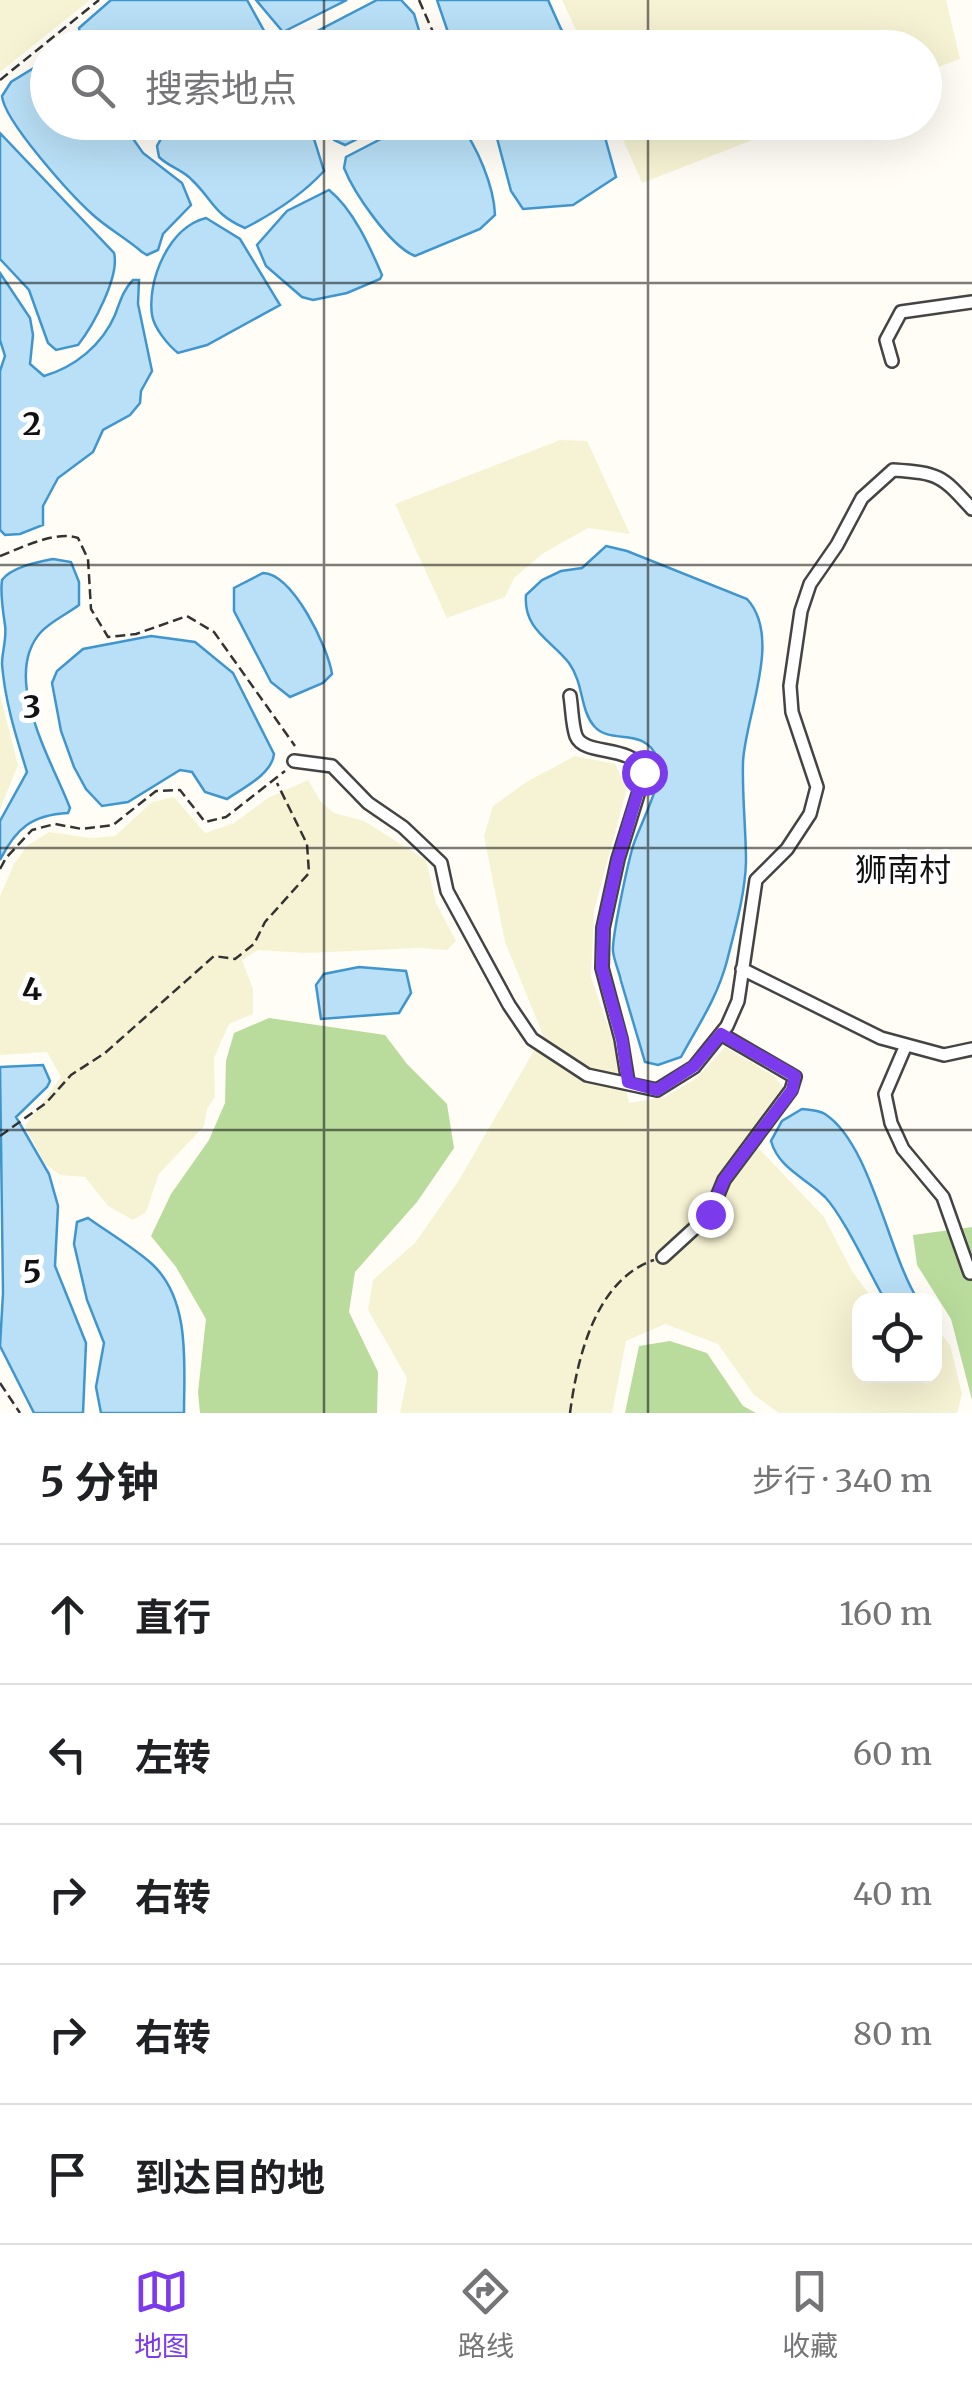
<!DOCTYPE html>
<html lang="zh">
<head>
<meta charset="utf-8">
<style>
  body { margin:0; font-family:Merriweather,"Noto Sans SC",serif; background:#f6f6f6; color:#202124 }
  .controls { position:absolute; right:30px; bottom:30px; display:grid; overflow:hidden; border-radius:20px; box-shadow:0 10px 40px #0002 }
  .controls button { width:90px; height:90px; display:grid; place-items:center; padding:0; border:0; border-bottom:2px solid #e0e0e0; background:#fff; color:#202124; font:50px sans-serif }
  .stop { position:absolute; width:30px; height:30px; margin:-22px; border:8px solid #7c3aed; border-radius:50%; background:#fff }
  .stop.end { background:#7c3aed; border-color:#fff; box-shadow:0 2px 10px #0008 }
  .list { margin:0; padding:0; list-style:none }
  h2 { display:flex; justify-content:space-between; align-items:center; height:130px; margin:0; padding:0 40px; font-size:42px }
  h2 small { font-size:32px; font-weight:400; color:#757577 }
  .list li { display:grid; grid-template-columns:65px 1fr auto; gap:30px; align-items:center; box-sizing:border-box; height:140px; padding:0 40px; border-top:2px solid #e0e0e0 }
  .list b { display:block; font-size:38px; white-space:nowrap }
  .list em { font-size:32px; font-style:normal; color:#757577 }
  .icon { flex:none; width:55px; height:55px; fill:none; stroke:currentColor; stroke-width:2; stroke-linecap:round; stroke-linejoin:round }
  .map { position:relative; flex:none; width:972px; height:1413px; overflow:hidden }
  .search { position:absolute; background:#fff; box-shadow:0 10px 40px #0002; left:30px; right:30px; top:30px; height:110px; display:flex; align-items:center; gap:25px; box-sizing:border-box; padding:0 35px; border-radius:55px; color:#757577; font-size:38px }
  .sheet { height:830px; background:#fff }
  nav { display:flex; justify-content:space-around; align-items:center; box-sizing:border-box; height:140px; border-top:2px solid #e0e0e0; background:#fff; font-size:28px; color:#757577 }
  nav a { display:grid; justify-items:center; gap:5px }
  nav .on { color:#7c3aed }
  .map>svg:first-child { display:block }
  .farmland { fill:#f6f3d4 }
  .forest { fill:#b9dc9c }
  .water { fill:#b9e0f7; stroke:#3f96cf; stroke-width:2.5 }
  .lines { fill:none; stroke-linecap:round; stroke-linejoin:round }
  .minor-casing { stroke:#444; stroke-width:16 }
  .path { stroke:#333; stroke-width:2.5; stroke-dasharray:10 5; stroke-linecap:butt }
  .minor { stroke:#fff; stroke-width:11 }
  .route { stroke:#7c3aed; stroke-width:12 }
  .grid { fill:none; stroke:#111; stroke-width:2.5; stroke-opacity:0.55 }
  .labels { text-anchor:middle; stroke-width:10; stroke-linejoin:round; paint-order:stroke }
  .quarter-label { font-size:32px; fill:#111; stroke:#fff }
  .grid-label { font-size:32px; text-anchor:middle; font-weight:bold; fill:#111; stroke:#fff; stroke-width:10; stroke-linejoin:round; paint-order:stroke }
</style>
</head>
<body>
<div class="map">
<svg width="972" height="1413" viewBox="0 0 972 1413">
  <rect width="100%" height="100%" fill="#fffdf5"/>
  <!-- farmland -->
  <path class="farmland" d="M 0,0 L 90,0 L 0,72 Z
    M 562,0 L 946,0 L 960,59 L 925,72 L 924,48 L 584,47 Z
    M 616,123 L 796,123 L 642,183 Z
    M 560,440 L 587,441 L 630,534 L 588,528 L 542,554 L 514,578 L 505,597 L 447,618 L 395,504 Z
    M 0,695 L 18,765 L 0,809 Z
    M 575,756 L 615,764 L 627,788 L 594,911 L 591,977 L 618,1055 L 629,1103 L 665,1097 L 697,1078 L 725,1047 L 774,1076 L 784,1088 L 747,1136 L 824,1217 L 852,1271 L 873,1300 L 860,1300 L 860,1376 L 934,1376 L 936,1328 L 950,1345 L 962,1394 L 957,1413 L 779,1413 L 754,1395 L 718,1344 L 665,1324 L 626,1341 L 612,1413 L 400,1413 L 407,1378 L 368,1310 L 373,1280 L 415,1243 L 459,1180 L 543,1035 L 505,942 L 484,836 L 493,806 L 528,781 Z
    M 308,780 L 321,802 L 334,813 L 364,821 L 426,860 L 436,903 L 456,941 L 447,950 L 419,948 L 306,953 L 258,950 L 242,960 L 253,989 L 253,1014 L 229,1024 L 214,1058 L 215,1097 L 207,1109 L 204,1126 L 159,1174 L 146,1212 L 133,1220 L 108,1206 L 85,1177 L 60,1175 L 45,1164 L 25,1126 L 61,1077 L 47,1052 L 0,1055 L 0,896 L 14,864 L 27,846 L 49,832 L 91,838 L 115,836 L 152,802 L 174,797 L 205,833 L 234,823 L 268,798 Z"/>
  <!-- forest -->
  <path class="forest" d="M 269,1018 L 385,1035 L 407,1064 L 447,1104 L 454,1148 L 417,1202 L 355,1272 L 349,1312 L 378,1372 L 377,1413 L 200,1413 L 198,1392 L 206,1319 L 176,1267 L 151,1236 L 171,1194 L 209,1140 L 225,1103 L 226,1061 L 234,1033 Z
    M 972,1227 L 972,1400 L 951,1319 L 917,1265 L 913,1235 Z
    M 670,1341 L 707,1353 L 743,1406 L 756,1413 L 625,1413 L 639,1346 Z"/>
  <!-- water -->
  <path class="water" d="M 111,0 L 247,0 L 273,47 L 82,47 L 79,28 Z
    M 256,0 L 347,0 L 283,32 Z
    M 377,0 L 401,0 L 414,14 L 424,47 L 300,47 L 306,37 Z
    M 437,0 L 548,0 L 561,29 L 574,46 L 453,47 Z
    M 47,60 L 48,122 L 122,123 L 143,153 L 182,183 L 191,205 L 163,234 L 158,250 L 147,255 L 142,252 C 126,238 107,228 92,214 C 71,195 4,121 2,96 L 11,82 Z
    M 428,122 L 459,123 C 477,146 494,186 495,215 L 480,229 L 415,256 C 390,246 354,193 344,168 L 346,157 L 408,125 Z
    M 195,123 L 309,123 L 324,171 C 302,195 274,213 245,228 C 213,214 214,201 192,180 C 183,170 169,167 159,157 L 157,146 L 162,137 Z
    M 323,123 L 389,123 L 345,145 L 334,140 Z
    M 493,123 L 601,123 L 616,177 L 573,205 L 523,209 L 511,191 Z
    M 0,133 L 114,253 C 120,276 93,326 78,345 L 56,350 L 48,343 L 29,290 L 0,259 Z
    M 329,190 C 353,209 370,247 382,275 L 380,279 L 347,293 L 313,300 L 302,297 L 266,266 L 257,245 L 287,211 Z
    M 206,218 L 240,239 L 280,305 L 207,345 L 178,353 C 168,345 154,328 152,315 C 147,280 169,227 206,218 Z
    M 0,273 L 30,318 L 33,335 L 30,364 L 44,376 C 75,367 102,345 115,315 C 120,302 123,290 133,280 L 139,280 L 138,304 L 152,371 L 141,391 L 140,403 L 130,415 L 103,430 L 93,452 L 58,478 L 43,506 L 43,525 L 20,534 L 5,535 L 0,530 L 0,371 L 5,356 L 0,340 Z
    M 606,546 L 627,551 L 747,599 C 783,638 745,716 743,762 C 742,796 746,829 746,862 C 745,895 735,929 727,961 C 717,998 699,1024 681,1057 L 658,1065 L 645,1062 C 637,1035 629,1008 621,981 C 619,971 614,961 613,951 C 612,936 628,863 633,846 C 639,826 666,778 658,759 C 644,725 611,746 594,726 C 580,710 584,684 569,663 C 551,640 523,629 526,595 L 542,580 L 561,571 L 582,568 Z
    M 53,559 L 71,562 L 79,582 L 79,605 C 67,614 50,622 41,632 C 0,677 53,763 70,808 L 68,813 C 32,815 16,828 0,860 L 0,821 L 27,772 C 16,736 5,702 2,664 C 2,652 7,638 5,625 C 3,612 0,593 2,580 C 11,567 38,562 53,559 Z
    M 263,573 C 293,574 328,647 332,674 L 323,683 L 290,697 L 271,682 L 234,611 L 234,588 Z
    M 151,636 L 195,642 L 233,673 L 274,754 C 272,774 243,788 227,799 L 205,792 L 192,772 L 180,770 L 128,802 L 102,806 L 86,789 L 74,767 L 61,731 L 52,683 L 57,671 L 83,649 Z
    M 359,967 L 406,971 L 411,993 L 399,1013 L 321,1019 L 316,985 L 324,974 Z
    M 43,1065 L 50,1081 L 47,1087 L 16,1117 L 49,1174 L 58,1206 L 55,1266 L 86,1343 L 83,1413 L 34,1413 L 0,1346 L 3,1293 L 0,1067 Z
    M 802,1109 C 809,1110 818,1110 825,1114 C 871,1144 888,1253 918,1300 L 885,1300 C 870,1274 844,1217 825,1197 C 806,1178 779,1169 771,1141 L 782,1121 Z
    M 88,1218 C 109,1233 133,1247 152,1264 C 191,1300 184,1365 184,1413 L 101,1413 L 96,1387 L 104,1343 L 87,1300 L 74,1244 L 77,1222 Z"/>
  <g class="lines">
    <defs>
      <path id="minor" d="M 892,361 L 886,340 L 901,312 L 972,302
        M 570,696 C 572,708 572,725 576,736 C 585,757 630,743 645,772 L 618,859 L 603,928 L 602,968 L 621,1039 L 628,1082
        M 294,761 L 332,766 L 368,803 L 403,827 L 441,863 L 447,891 L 509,1005 L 532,1039 L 587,1075 L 657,1090 L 694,1067 L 727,1026 L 738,1001 L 756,880 L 787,849 L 810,814 L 817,787 L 792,712 L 790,686 L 801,611 L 810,584 L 837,545 L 862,498 L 893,470 C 940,473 942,476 972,509
        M 742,969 L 881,1038 L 944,1055 L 972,1049
        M 906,1045 L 885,1094 L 891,1123 L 903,1149 L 943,1197 L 970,1273
        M 663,1257 L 710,1214 L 724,1180 L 791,1090 L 795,1077 L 721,1034"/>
    </defs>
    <!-- minor casing -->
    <use href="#minor" class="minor-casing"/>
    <!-- path -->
    <path class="path" d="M 419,0 L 440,48
      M 0,80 L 99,0
      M 0,556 C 21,548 57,530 78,538 L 88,559 L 91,609 L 108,637 L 136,634 L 187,616 L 214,632 L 295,746
      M 0,869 L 6,858 L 32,830 L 55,824 L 82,829 L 113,825 L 156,791 L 180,790 L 205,822 L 226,817 L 285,771
      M 0,1136 L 46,1103 L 71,1075 L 105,1053 L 214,956 L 235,959 L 254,944 L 265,922 L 309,873 L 307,844 L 277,783
      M 0,1383 L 20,1413
      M 570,1413 C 577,1359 595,1280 654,1260"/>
    <!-- minor -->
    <use href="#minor" class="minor"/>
  </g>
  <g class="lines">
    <!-- route -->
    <path class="route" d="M 644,772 L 618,859 L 603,928 L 602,968 L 622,1040 L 628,1082 L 657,1090 L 694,1066 L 721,1034 L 795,1076 L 792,1090 L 724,1180 L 710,1214"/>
  </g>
  <!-- grid -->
  <path class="grid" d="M 324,0 L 324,48M 648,0 L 648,48M 324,122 L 324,1413M 648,122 L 648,1413M 0,283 L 972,283M 0,565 L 972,565M 0,848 L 972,848M 0,1130 L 972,1130"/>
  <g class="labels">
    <!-- quarter labels -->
    <g class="quarter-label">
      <text x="903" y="881">狮南村</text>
    </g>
  </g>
  <g class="grid-label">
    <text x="32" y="435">2</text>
    <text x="32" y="718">3</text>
    <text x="32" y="1000">4</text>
    <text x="32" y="1283">5</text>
  </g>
</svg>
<div class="controls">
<button><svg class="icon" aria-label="locate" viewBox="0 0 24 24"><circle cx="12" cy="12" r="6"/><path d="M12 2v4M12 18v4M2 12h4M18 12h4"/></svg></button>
</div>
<div class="stop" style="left:644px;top:772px"></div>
<div class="stop end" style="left:710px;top:1214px"></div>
<div class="search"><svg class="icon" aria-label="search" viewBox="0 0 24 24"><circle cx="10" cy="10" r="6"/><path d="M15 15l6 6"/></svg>搜索地点</div>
</div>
<section class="sheet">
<h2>5 分钟<small>步行 · 340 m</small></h2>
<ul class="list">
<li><svg class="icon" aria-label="ahead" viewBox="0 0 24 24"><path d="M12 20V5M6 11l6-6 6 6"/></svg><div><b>直行</b></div><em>160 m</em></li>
<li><svg class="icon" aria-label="left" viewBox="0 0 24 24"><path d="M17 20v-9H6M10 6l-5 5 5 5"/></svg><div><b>左转</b></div><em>60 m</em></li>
<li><svg class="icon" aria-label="right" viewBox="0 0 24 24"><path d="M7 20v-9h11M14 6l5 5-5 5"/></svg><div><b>右转</b></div><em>40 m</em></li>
<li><svg class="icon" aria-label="right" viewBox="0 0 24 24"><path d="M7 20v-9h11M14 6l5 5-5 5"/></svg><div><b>右转</b></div><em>80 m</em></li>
<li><svg class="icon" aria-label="arrive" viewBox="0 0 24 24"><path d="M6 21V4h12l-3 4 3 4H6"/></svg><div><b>到达目的地</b></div></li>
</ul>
</section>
<nav>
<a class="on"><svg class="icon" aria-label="map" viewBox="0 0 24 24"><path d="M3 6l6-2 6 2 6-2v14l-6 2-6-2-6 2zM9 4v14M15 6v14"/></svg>地图</a>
<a><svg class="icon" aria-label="directions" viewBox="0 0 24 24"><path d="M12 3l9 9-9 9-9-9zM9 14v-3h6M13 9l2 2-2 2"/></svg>路线</a>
<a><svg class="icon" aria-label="saved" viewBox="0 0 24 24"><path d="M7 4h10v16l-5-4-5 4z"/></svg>收藏</a>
</nav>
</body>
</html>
